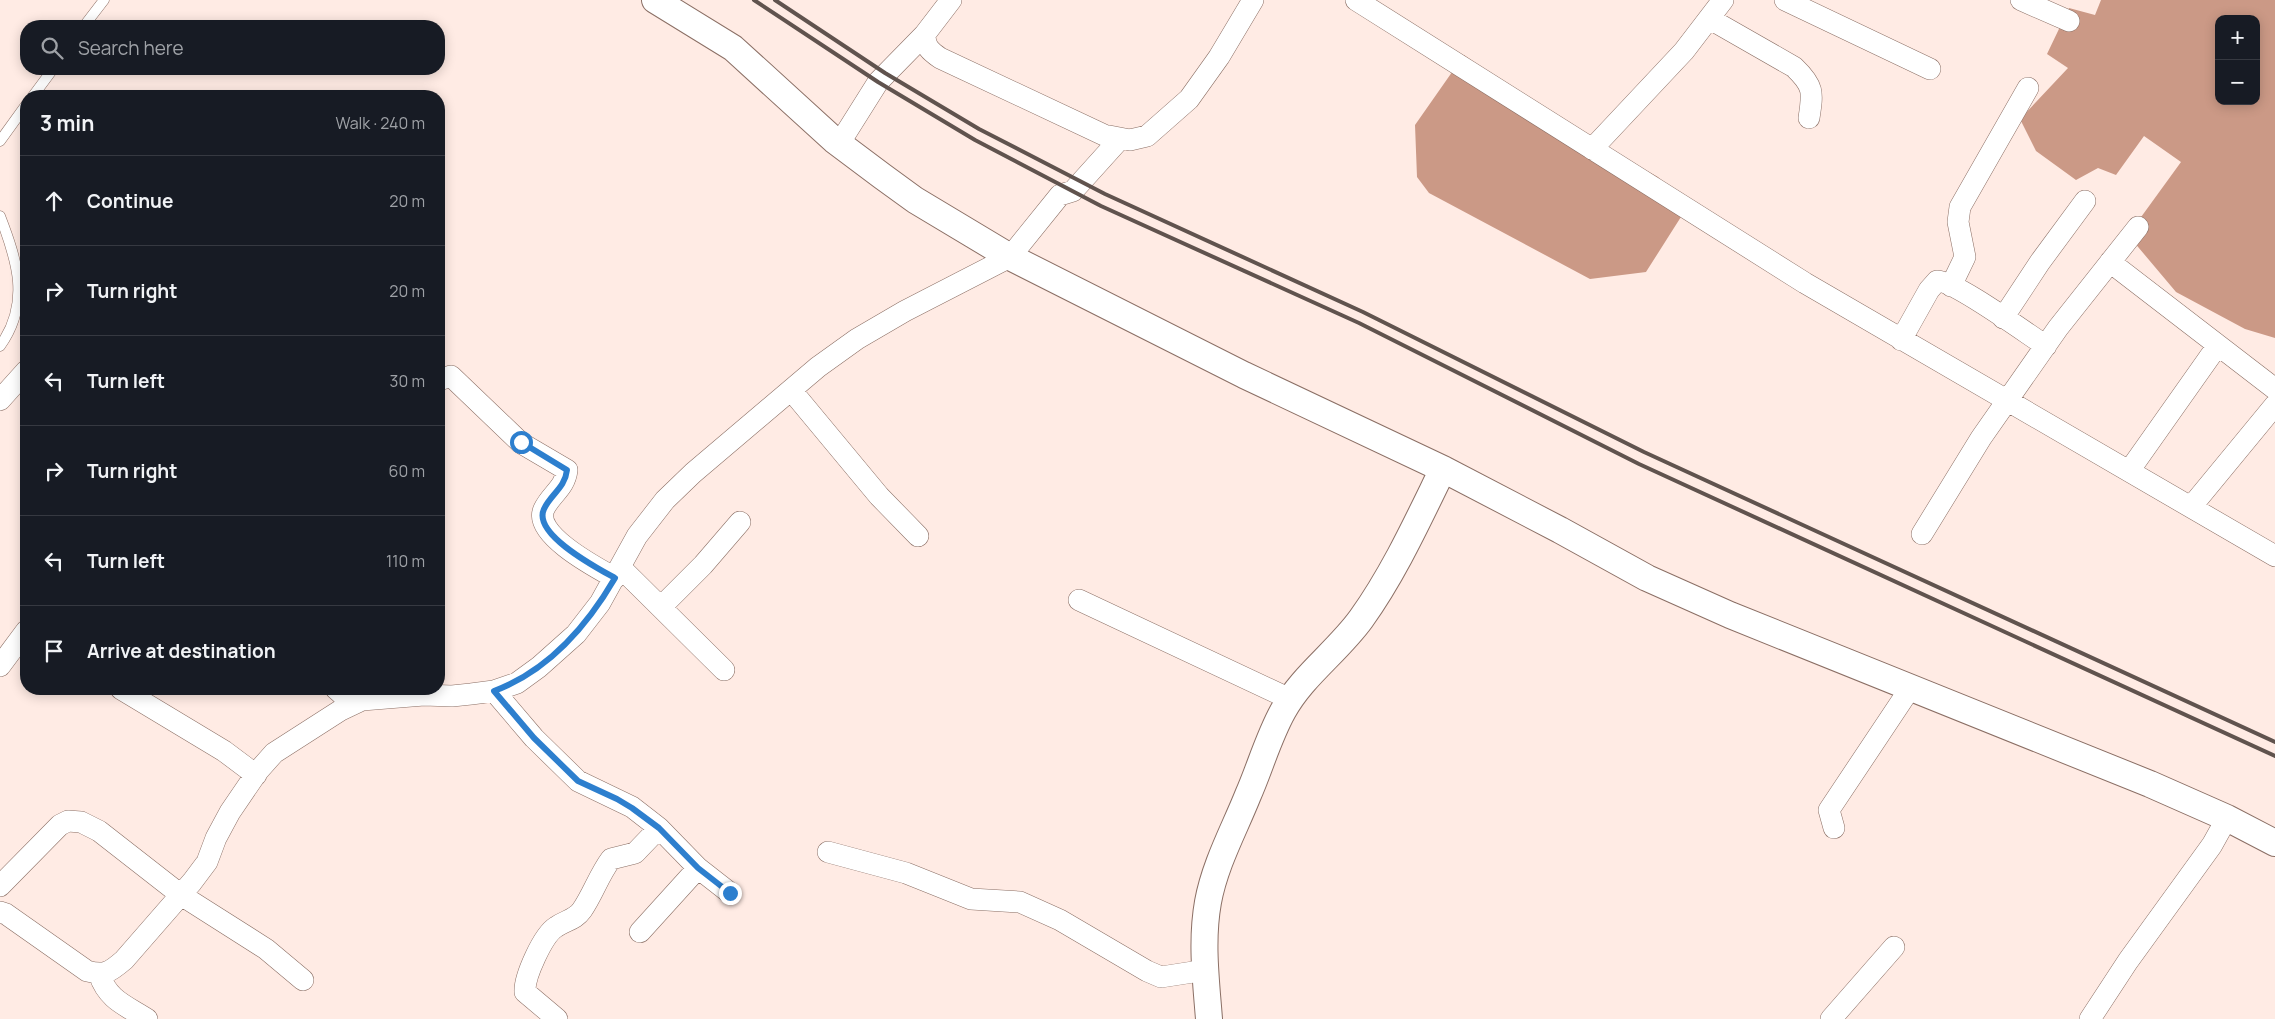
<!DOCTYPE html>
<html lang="en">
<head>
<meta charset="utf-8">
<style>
  body { margin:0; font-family:Manrope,sans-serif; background:#242831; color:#f1f3f6 }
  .controls { position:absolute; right:15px; top:15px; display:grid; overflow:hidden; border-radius:10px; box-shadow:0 2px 12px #0003 }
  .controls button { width:45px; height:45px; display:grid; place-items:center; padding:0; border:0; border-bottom:1px solid #363941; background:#171b24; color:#f1f3f6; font:25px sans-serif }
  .stop { position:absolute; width:15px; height:15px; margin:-11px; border:4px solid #2d7fce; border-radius:50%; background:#fff }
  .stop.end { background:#2d7fce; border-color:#fff; box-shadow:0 1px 5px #0008 }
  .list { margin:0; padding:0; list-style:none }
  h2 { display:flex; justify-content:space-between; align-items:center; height:65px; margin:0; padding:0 20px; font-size:21px }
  h2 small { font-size:16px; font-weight:400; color:#9ea1a6 }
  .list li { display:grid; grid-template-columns:32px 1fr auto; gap:15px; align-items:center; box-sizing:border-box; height:90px; padding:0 20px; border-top:1px solid #363941 }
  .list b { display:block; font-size:19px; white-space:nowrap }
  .list em { font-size:16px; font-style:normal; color:#9ea1a6 }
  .icon { flex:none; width:28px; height:28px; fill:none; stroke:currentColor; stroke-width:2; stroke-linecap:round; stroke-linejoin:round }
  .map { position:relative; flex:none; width:2275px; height:1019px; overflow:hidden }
  .search { position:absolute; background:#171b24; box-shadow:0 2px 12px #0003; left:20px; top:20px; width:425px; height:55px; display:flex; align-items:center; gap:12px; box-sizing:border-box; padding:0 18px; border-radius:20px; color:#9ea1a6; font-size:19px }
  .panel { position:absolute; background:#171b24; box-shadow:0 2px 12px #0003; left:20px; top:90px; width:425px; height:605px; border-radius:20px }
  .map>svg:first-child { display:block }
  .water { fill:#cb9986; fill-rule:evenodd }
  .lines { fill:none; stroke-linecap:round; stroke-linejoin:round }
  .service-casing { stroke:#8b6f65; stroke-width:11 }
  .minor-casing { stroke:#8b6f65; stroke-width:22 }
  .tertiary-casing { stroke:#8b6f65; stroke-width:28 }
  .service { stroke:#fff; stroke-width:10 }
  .minor { stroke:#fff; stroke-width:21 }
  .tertiary { stroke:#fff; stroke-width:26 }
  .rail { stroke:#60534e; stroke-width:4 }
  .route { stroke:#2d7fce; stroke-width:6 }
</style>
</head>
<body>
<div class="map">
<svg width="2275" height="1019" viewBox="0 0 2275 1019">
  <rect width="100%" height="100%" fill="#ffebe4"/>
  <!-- water -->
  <path class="water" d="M 2101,0 L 2275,0 L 2275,338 L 2245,329 L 2176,292 L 2128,235 L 2181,162 L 2144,136 L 2116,175 L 2098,168 L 2076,180 L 2036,151 L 2020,119 L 2068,68 L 2047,54 L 2069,8 L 2095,15 ZM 2219,19 L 2256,19 L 2256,101 L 2219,101 Z
    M 1464,55 L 1557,122 L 1658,177 L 1686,209 L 1646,272 L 1590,279 L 1429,193 L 1417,177 L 1415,125 Z"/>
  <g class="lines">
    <defs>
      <path id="service" d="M 84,26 L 104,0
        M 33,96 L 53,69
        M 0,141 L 26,105
        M 0,216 C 17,260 31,303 0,346"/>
      <path id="minor" d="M 951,0 L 925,34 C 925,47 930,51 940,58 L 1104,135 L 1130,140 L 1147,136 L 1189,99 L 1219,57 L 1253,0
        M 1356,0 L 1805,283 L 2275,556
        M 1785,0 L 1930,69
        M 2021,0 L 2069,21
        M 1710,19 L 1794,67 C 1814,86 1813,92 1809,118
        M 839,144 L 878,82 L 925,34
        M 1592,149 L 1684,51 L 1723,0
        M 2110,262 L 2275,389
        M 1951,286 L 1965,257 L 1958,222 L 1960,207 L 2028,88
        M 2003,318 L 2040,262 L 2085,201
        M 1901,340 L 1929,290 L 1937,281 C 1955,281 2026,333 2046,346
        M 439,380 L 451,376 L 521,443 L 567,470 C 565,488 551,494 544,509 C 532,534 597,568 615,578
        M 791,390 L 879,496 L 918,536
        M 0,400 L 26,371
        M 2129,471 L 2218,345
        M 2191,507 L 2275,405
        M 1922,534 L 1981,438 L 2058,328 L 2138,227
        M 620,567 L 724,670
        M 1079,600 L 1290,699
        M 661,607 L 703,565 L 740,522
        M 0,666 L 26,631
        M 121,689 L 224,751 L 256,775
        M 336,689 L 353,704
        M 494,691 L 534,738 L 578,781 L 632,807 L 659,828 L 698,868 L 730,893
        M 1834,828 L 1829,810 L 1911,687
        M 828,852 L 906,873 L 971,899 L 1020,902 L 1060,920 L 1147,971 L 1161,977 L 1206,970
        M 0,886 L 60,825 L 68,821 L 81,822 L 99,831 L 181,895 L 266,949 L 303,980
        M 0,912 L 6,914 L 87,971 C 105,976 110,972 124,960 L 192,882 L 207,862 L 216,838 L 230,812 L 258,771 L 274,753 L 341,710 L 362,700 L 424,695 L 452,696 L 471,694 L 494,691 L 517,683 L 539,667 L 576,634 L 600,603 L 637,536 L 665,500 L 693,473 L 818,367 L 857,339 L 905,311 L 1010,257 L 1060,195 L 1073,191 L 1119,140
        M 640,932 L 698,868
        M 99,974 C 108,1000 125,1005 147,1019
        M 557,1019 L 525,992 C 524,977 543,935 556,927 C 566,920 575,920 582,910 C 593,894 599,875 611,859 L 635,853 L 659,828
        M 1831,1019 L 1894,947
        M 2090,1019 L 2128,961 L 2212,845 L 2227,818"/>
      <path id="tertiary" d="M 655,0 L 733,48 L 834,140 L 882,176 L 915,200 L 1010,257 L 1244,375 L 1443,469 L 1560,530 L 1647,578 L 1730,615 L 2150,784 L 2227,818 L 2275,843
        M 1209,1019 C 1206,980 1201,941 1208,902 C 1215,864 1234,830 1248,795 C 1260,768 1268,738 1283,711 C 1302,676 1337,652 1361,619 C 1394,573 1418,520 1443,469"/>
    </defs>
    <!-- service casing -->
    <use href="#service" class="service-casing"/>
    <!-- minor casing -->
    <use href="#minor" class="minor-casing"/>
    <!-- tertiary casing -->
    <use href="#tertiary" class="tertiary-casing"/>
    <!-- service -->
    <use href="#service" class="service"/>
    <!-- minor -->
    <use href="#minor" class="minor"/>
    <!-- tertiary -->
    <use href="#tertiary" class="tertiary"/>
    <!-- rail -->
    <path class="rail" d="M 754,0 L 878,82 L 975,140 L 1101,206 L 1359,323 L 1639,464 L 2275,756
      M 775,0 L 885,73 L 979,129 L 1105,194 L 1363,312 L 1644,452 L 2275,742"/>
  </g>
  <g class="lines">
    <!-- route -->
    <path class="route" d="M 521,442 L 567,470 C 565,488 551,494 544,509 C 532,534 597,568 615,578 C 587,626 548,671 494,691 L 534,738 L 578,781 L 617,799 L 632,808 L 659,828 L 698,868 L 730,893"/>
  </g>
</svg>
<div class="controls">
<button>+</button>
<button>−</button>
</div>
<div class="stop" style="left:521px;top:442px"></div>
<div class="stop end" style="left:730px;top:893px"></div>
<div class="search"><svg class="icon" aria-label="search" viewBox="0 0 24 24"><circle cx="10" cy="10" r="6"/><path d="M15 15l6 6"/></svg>Search here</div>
<section class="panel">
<h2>3 min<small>Walk · 240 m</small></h2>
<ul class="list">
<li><svg class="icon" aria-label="ahead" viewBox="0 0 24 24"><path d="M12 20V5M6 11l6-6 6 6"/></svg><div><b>Continue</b></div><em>20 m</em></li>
<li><svg class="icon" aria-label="right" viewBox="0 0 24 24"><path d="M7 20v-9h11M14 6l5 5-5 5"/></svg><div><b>Turn right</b></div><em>20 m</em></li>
<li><svg class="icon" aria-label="left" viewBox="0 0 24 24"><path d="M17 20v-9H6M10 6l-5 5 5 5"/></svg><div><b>Turn left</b></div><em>30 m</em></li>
<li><svg class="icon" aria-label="right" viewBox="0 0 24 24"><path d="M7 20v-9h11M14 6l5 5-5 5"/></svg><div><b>Turn right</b></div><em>60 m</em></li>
<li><svg class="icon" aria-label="left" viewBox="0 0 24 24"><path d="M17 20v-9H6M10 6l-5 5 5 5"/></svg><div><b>Turn left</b></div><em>110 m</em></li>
<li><svg class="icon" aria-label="arrive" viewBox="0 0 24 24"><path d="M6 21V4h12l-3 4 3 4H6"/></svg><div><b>Arrive at destination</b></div></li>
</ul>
</section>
</div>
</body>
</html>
